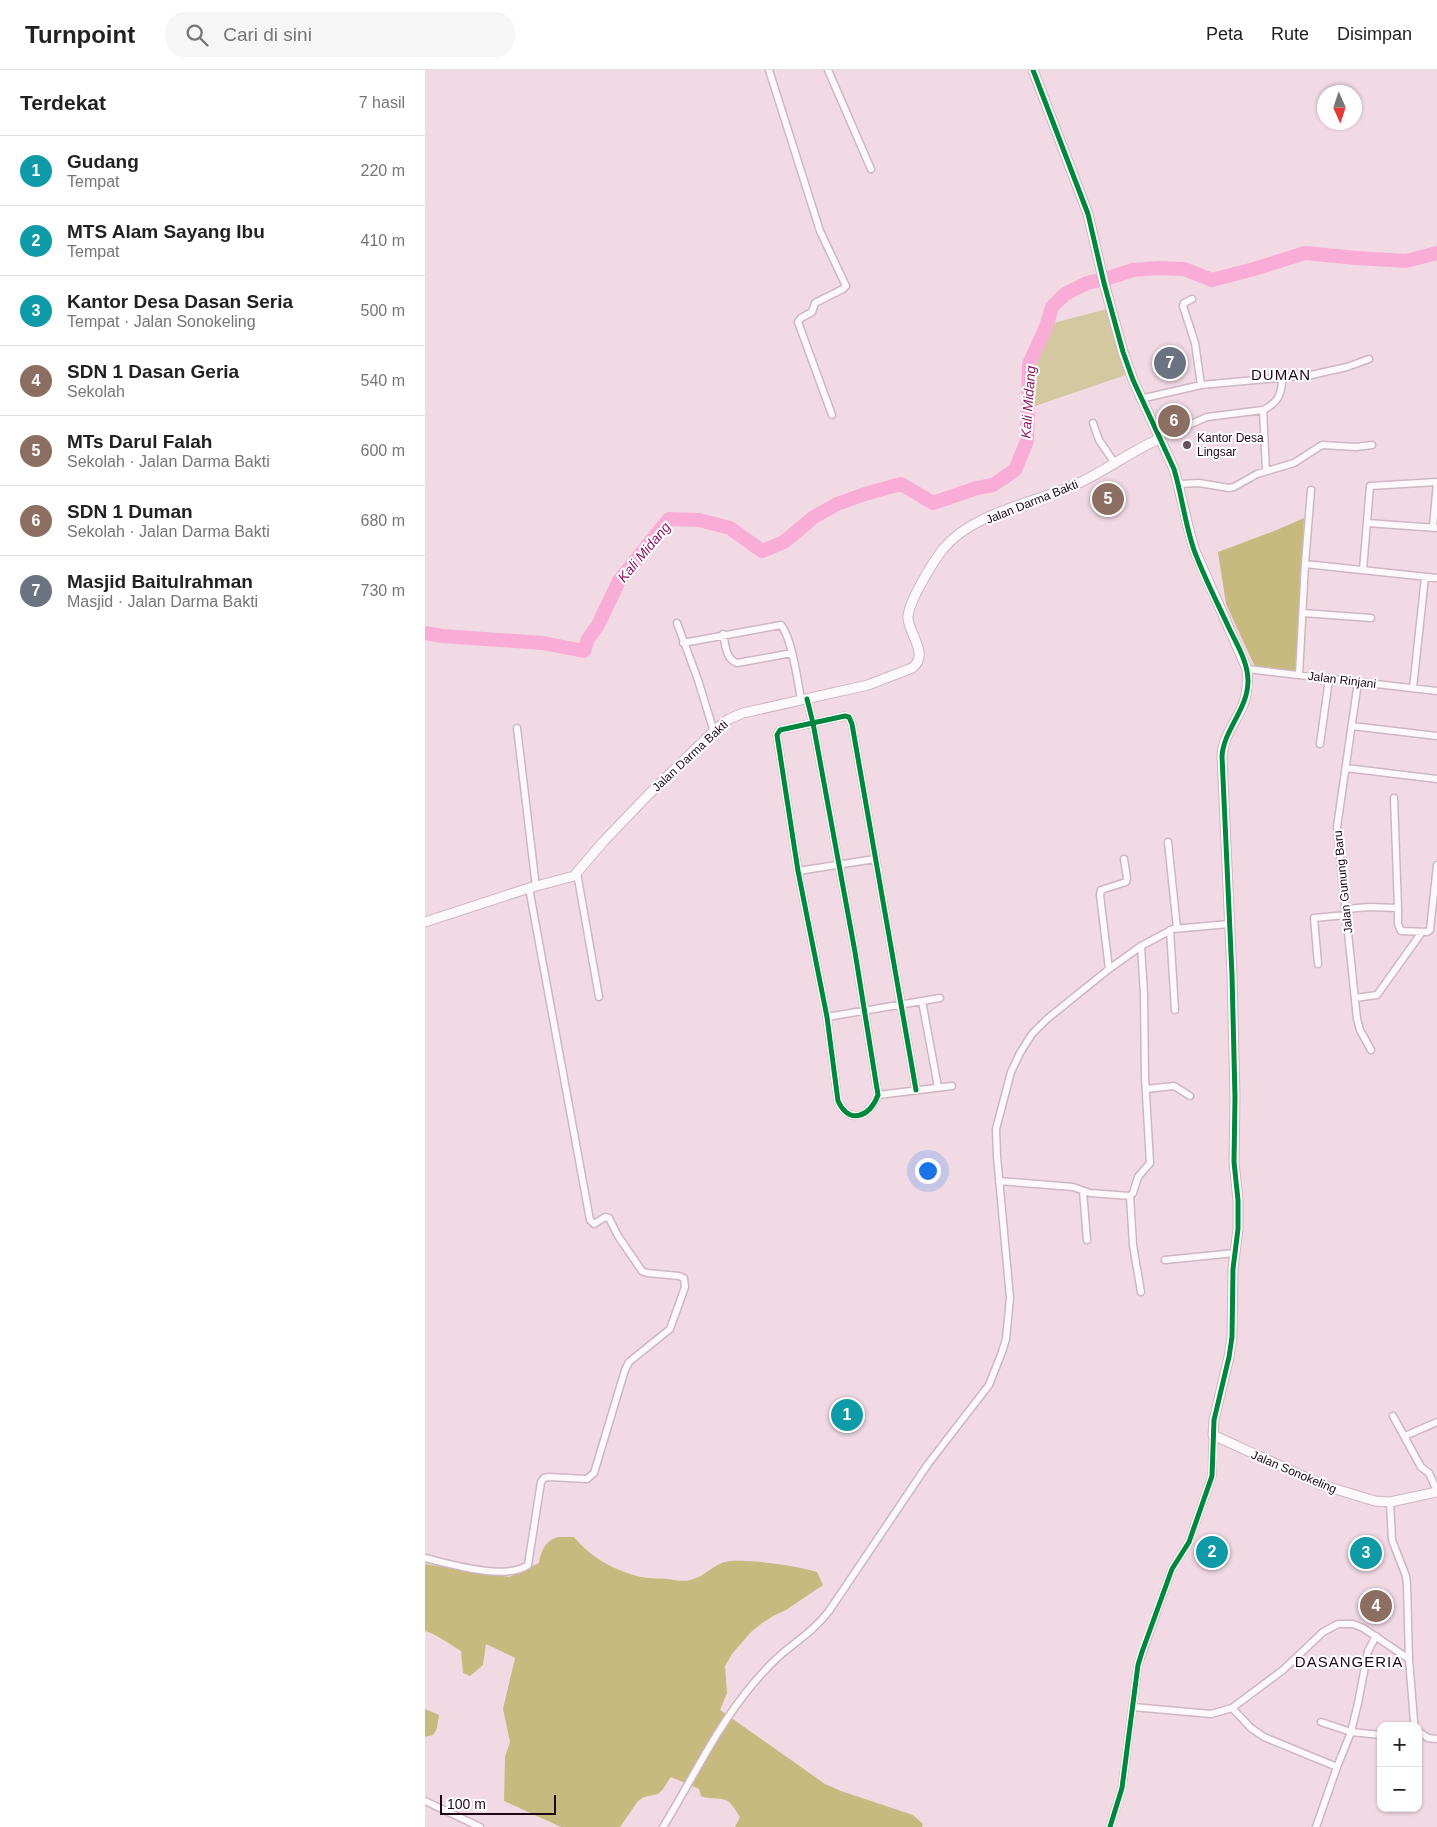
<!DOCTYPE html>
<html lang="id">
<head>
<meta charset="utf-8">
<style>
  body { margin:0; font-family:Arial,sans-serif; background:#f6f6f6; color:#222 }
  .controls { position:absolute; right:15px; bottom:15px; display:grid; overflow:hidden; border-radius:10px; box-shadow:0 1px 4px #0004 }
  .controls button { width:45px; height:45px; display:grid; place-items:center; padding:0; border:0; border-bottom:1px solid #e0e0e0; background:#fff; color:#222; font:25px sans-serif }
  .compass { position:absolute; left:892px; top:15px; width:45px; height:45px; border-radius:50%; background:#fff; box-shadow:0 1px 4px #0004; rotate:177deg }
  .scale { position:absolute; left:15px; bottom:12px; width:116px; box-sizing:border-box; padding-left:5px; border:2px solid #1f0715; border-top:0; font-size:14px; line-height:18px; white-space:nowrap; color:#1f0715; -webkit-text-stroke:4px #fff; paint-order:stroke }
  .you { position:absolute; left:502px; top:1100px; width:18px; height:18px; margin:-12px; border:4px solid #fff; border-radius:50%; background:#1a73e8; box-shadow:0 0 0 8px #1a73e833 }
  .badge { display:grid; place-items:center; width:32px; height:32px; border-radius:50%; background:#69515e; color:#fff; font-size:16px; font-weight:700 }
  .pin { position:absolute; translate:-50% -50%; border:2px solid #fff; box-shadow:0 1px 5px #0006 }
  .list { margin:0; padding:0; list-style:none }
  h2 { display:flex; justify-content:space-between; align-items:center; height:65px; margin:0; padding:0 20px; font-size:21px }
  h2 small { font-size:16px; font-weight:400; color:#767676 }
  .list li { display:grid; grid-template-columns:32px 1fr auto; gap:15px; align-items:center; box-sizing:border-box; height:70px; padding:0 20px; border-top:1px solid #e0e0e0 }
  .list b { display:block; font-size:19px; white-space:nowrap }
  .list p { margin:0; font-size:16px; white-space:nowrap; color:#767676 }
  .list em { font-size:16px; font-style:normal; color:#767676 }
  .icon { flex:none; width:28px; height:28px; fill:none; stroke:currentColor; stroke-width:2; stroke-linecap:round; stroke-linejoin:round }
  .map { position:relative; flex:none; width:1012px; height:1757px; overflow:hidden }
  header { display:flex; align-items:center; gap:30px; box-sizing:border-box; height:70px; padding:0 25px; background:#fff; border-bottom:1px solid #e0e0e0 }
  header strong { font-size:24px }
  nav { display:flex; gap:28px; margin-inline-start:auto; font-size:18px }
  .search { width:350px; height:45px; background:#f6f6f6; display:flex; align-items:center; gap:12px; box-sizing:border-box; padding:0 18px; border-radius:20px; color:#767676; font-size:19px }
  main { display:flex }
  aside { flex:1; background:#fff }
  .map>svg:first-child { display:block }
  .green { fill:#d4c8a0 }
  .forest { fill:#c8ba7e }
  .lines { fill:none; stroke-linecap:round; stroke-linejoin:round }
  .river { stroke:#f9acd6; stroke-width:14 }
  .street-casing { stroke:#ceb6c2; stroke-width:9 }
  .secondary-casing { stroke:#ceb6c2; stroke-width:11 }
  .street { stroke:#fdf9fb; stroke-width:6 }
  .secondary { stroke:#fdf9fb; stroke-width:9 }
  .cycleway-casing { stroke:#fff; stroke-width:8 }
  .cycleway { stroke:#00873e; stroke-width:5 }
  .poi-dot { fill:#69515e; stroke:#fff; stroke-width:2 }
  .labels { text-anchor:middle; stroke-width:4; stroke-linejoin:round; paint-order:stroke }
  .poi-label { font-size:12px; fill:#1f0715; stroke:#fff; text-anchor:start }
  .street-label { font-size:12px; fill:#1f0715; stroke:#fff }
  .water-label { font-size:14px; font-style:italic; fill:#8b1963; stroke:#fff }
  .quarter-label { font-size:15px; letter-spacing:1px; fill:#1f0715; stroke:#fff }
</style>
</head>
<body>
<header>
<strong>Turnpoint</strong>
<div class="search"><svg class="icon" aria-label="search" viewBox="0 0 24 24"><circle cx="10" cy="10" r="6"/><path d="M15 15l6 6"/></svg>Cari di sini</div>
<nav><a>Peta</a><a>Rute</a><a>Disimpan</a></nav>
</header>
<main>
<aside>
<h2>Terdekat<small>7 hasil</small></h2>
<ul class="list">
<li><span class="badge" style="background:#0f9aa8">1</span><div><b>Gudang</b><p>Tempat</p></div><em>220 m</em></li>
<li><span class="badge" style="background:#0f9aa8">2</span><div><b>MTS Alam Sayang Ibu</b><p>Tempat</p></div><em>410 m</em></li>
<li><span class="badge" style="background:#0f9aa8">3</span><div><b>Kantor Desa Dasan Seria</b><p>Tempat · Jalan Sonokeling</p></div><em>500 m</em></li>
<li><span class="badge" style="background:#8d6e63">4</span><div><b>SDN 1 Dasan Geria</b><p>Sekolah</p></div><em>540 m</em></li>
<li><span class="badge" style="background:#8d6e63">5</span><div><b>MTs Darul Falah</b><p>Sekolah · Jalan Darma Bakti</p></div><em>600 m</em></li>
<li><span class="badge" style="background:#8d6e63">6</span><div><b>SDN 1 Duman</b><p>Sekolah · Jalan Darma Bakti</p></div><em>680 m</em></li>
<li><span class="badge" style="background:#6b7280">7</span><div><b>Masjid Baitulrahman</b><p>Masjid · Jalan Darma Bakti</p></div><em>730 m</em></li>
</ul>
</aside>
<div class="map">
<svg width="1012" height="1757" viewBox="0 0 1012 1757">
  <rect width="100%" height="100%" fill="#f2dae5"/>
  <!-- green -->
  <path class="green" d="M 682,239 L 701,305 L 607,337 L 608,293 L 625,254 Z"/>
  <!-- forest -->
  <path class="forest" d="M 879,448 L 870,604 L 830,597 L 801,534 L 793,482 L 854,459 Z
    M 134,1467 L 149,1467 C 167,1488 185,1498 212,1506 C 221,1509 233,1508 243,1509 C 249,1510 259,1512 265,1510 C 281,1507 289,1492 306,1491 C 329,1490 370,1495 392,1502 L 398,1515 L 361,1540 L 348,1546 L 336,1554 L 326,1562 L 307,1584 L 300,1596 L 302,1623 L 295,1640 L 400,1714 L 416,1721 L 488,1745 L 498,1754 L 497,1757 L 310,1757 L 315,1747 C 312,1743 309,1737 305,1733 C 298,1726 285,1730 276,1726 L 274,1719 L 246,1707 L 238,1719 L 233,1724 L 219,1727 L 213,1731 L 195,1757 L 136,1757 L 79,1731 L 80,1687 L 85,1672 L 78,1639 L 90,1588 L 61,1574 L 58,1595 L 45,1606 L 38,1603 L 36,1581 C 28,1576 7,1562 0,1561 L 0,1494 L 84,1507 L 114,1493 C 116,1481 121,1469 134,1467 Z
    M 0,1639 L 14,1645 L 12,1658 L 8,1665 L 0,1667 Z"/>
  <g class="lines">
    <!-- river -->
    <path class="river" d="M 0,563 L 17,566 L 118,573 L 159,581 L 163,569 L 173,555 L 194,511 L 244,449 L 274,450 L 305,458 L 337,481 L 359,472 L 389,447 L 412,434 L 440,424 L 476,414 L 508,433 L 552,418 L 568,415 L 590,400 L 602,371 L 604,294 L 621,257 L 627,237 L 640,224 L 662,213 L 683,208 L 708,200 L 733,198 L 759,199 L 787,210 L 829,199 L 880,183 L 931,188 L 981,191 L 1012,183"/>
    <defs>
      <path id="street" d="M 344,0 L 395,161 L 421,216 L 418,219 L 390,233 L 387,242 L 376,248 L 373,252 L 407,345
        M 403,0 L 446,99
        M 767,229 L 759,233 L 758,236 L 770,273 L 776,315
        M 715,329 L 776,315 L 886,305 L 922,297 L 944,289
        M 668,353 L 674,370 L 689,392
        M 732,365 L 757,358 L 782,347 L 838,340
        M 841,400 L 838,340 C 853,333 857,324 857,308
        M 754,414 L 774,413 L 804,418 L 809,417 L 832,404 L 869,393 L 897,375 L 931,377 L 947,375
        M 942,453 L 1012,458
        M 1008,457 L 1012,412
        M 880,494 L 1012,508
        M 938,500 L 945,416 L 1012,412
        M 878,543 L 946,548
        M 252,553 L 273,610 L 289,662
        M 298,564 C 301,576 300,588 312,593 L 367,583
        M 258,573 L 356,555 C 367,568 373,612 376,630
        M 822,599 L 1012,621
        M 874,605 L 880,494 L 886,420
        M 933,612 L 912,757 L 932,949 L 935,960 L 946,980
        M 988,618 L 1000,507
        M 382,629 L 388,653 L 430,882 L 453,1025 C 445,1046 425,1056 413,1031 L 402,947 L 373,801 L 352,665 L 355,660 L 420,646 L 424,647 L 427,654 L 491,1020
        M 927,656 L 1012,666
        M 92,658 L 111,817
        M 895,674 L 904,609
        M 921,698 L 1012,709
        M 743,772 L 752,858
        M 373,801 L 450,789
        M 152,803 L 174,927
        M 973,838 L 973,854 L 976,861 L 1002,862 L 1005,860 L 1012,795
        M 921,839 L 944,837 L 973,838 L 969,728
        M 745,860 L 750,940
        M 716,876 L 719,924 L 720,1007 L 725,1093 L 713,1107 L 708,1123 L 705,1126 L 708,1175 L 716,1222
        M 893,894 L 889,848 L 921,845
        M 684,899 L 675,825 L 676,820 L 701,812 L 702,808 L 699,789
        M 930,928 L 952,925 L 997,862
        M 497,931 L 513,1017
        M 402,947 L 515,928
        M 721,1019 L 749,1016 L 765,1026
        M 453,1025 L 527,1016
        M 574,1111 L 648,1117 L 665,1123 L 705,1126
        M 658,1121 L 662,1170
        M 740,1190 L 810,1183
        M 968,1346 L 996,1397 L 1004,1403 L 1012,1421
        M 980,1366 L 1012,1352
        M 965,1432 L 967,1470 L 981,1506 L 982,1515 L 984,1589 L 989,1651 L 990,1656
        M 0,1488 C 25,1494 81,1511 103,1495 L 116,1412 L 119,1408 L 124,1407 L 162,1409 L 169,1403 L 200,1300 L 204,1292 L 245,1259 L 260,1217 L 259,1208 L 254,1206 L 222,1203 L 217,1201 L 193,1166 L 184,1148 L 180,1147 L 169,1154 L 165,1150 L 104,818
        M 708,1637 L 786,1644 L 807,1638 L 858,1600 L 898,1562 L 913,1554 L 928,1554 L 938,1558 L 984,1589
        M 807,1638 L 826,1658 L 839,1667 L 912,1697
        M 896,1652 L 926,1662 L 933,1633 L 943,1581 L 951,1566
        M 993,1661 L 1003,1668 L 1012,1669
        M 0,1731 L 55,1757
        M 238,1757 C 267,1710 291,1658 327,1615 C 337,1603 347,1592 359,1582 C 375,1569 391,1558 404,1541 L 503,1394 L 564,1315 L 577,1282 L 581,1269 L 585,1228 L 572,1086 L 571,1059 L 586,1002 L 595,983 L 607,964 L 622,949 L 684,899 L 716,876 L 748,859 L 804,854
        M 685,1757 L 697,1718 L 713,1595 L 747,1499 L 764,1472 L 787,1406 L 788,1365
        M 891,1757 L 912,1697 L 926,1662 L 956,1665"/>
      <path id="secondary" d="M 608,0 L 663,144 L 679,213 L 698,282 L 708,310 L 749,399 C 757,426 761,454 770,481 L 822,599 C 823,612 823,623 818,635 C 811,652 798,666 797,686 L 807,905 L 810,1027 L 809,1092 L 813,1130 L 813,1159 L 808,1199 L 807,1267 L 804,1287 L 789,1350 L 788,1365 L 897,1415 L 950,1431 L 965,1432 L 1012,1422
        M 0,852 L 104,818 L 149,806 L 178,772 L 224,724 L 292,658 L 304,649 L 318,643 L 443,615 L 487,598 C 506,585 481,560 483,546 C 485,529 508,492 518,479 C 549,441 612,433 654,413 C 682,400 706,381 734,369"/>
    </defs>
    <!-- street casing -->
    <use href="#street" class="street-casing"/>
    <!-- secondary casing -->
    <use href="#secondary" class="secondary-casing"/>
    <!-- street -->
    <use href="#street" class="street"/>
    <!-- secondary -->
    <use href="#secondary" class="secondary"/>
    <defs>
      <path id="cycleway" d="M 608,0 L 663,144 L 679,213 L 698,282 L 708,310 L 749,399 C 757,426 760,454 769,480 C 779,507 792,532 804,558 C 812,575 823,592 823,611 C 823,639 799,659 797,686 L 807,905 L 810,1027 L 809,1092 L 813,1130 L 813,1159 L 808,1199 L 807,1267 L 804,1287 L 789,1350 L 787,1406 L 764,1472 L 747,1499 L 717,1582 L 713,1595 L 697,1718 L 685,1757
        M 382,629 L 388,653 L 430,882 L 453,1025 C 445,1046 425,1056 413,1031 L 402,947 L 373,801 L 352,665 L 355,660 L 420,646 L 424,647 L 427,654 L 491,1020"/>
    </defs>
    <!-- cycleway casing -->
    <use href="#cycleway" class="cycleway-casing"/>
    <!-- cycleway -->
    <use href="#cycleway" class="cycleway"/>
  </g>
  <!-- markers -->
  <circle class="poi-dot" cx="762" cy="375" r="5"/>
  <g class="labels">
    <!-- poi labels -->
    <g class="poi-label">
      <text x="772" y="372">Kantor Desa<tspan x="772" dy="14">Lingsar</tspan></text>
    </g>
    <!-- street labels -->
    <g class="street-label">
      <text transform="translate(607 432) rotate(-22)" y="4">Jalan Darma Bakti</text>
      <text transform="translate(917 610) rotate(7)" y="4">Jalan Rinjani</text>
      <text transform="translate(265 686) rotate(-43)" y="4">Jalan Darma Bakti</text>
      <text transform="translate(918 812) rotate(-96)" y="4">Jalan Gunung Baru</text>
      <text transform="translate(869 1402) rotate(23)" y="4">Jalan Sonokeling</text>
    </g>
    <!-- water labels -->
    <g class="water-label">
      <text transform="translate(603 332) rotate(-86)" y="5">Kali Midang</text>
      <text transform="translate(219 482) rotate(-50)" y="5">Kali Midang</text>
    </g>
    <!-- quarter labels -->
    <g class="quarter-label">
      <text x="856" y="310">DUMAN</text>
      <text x="924" y="1597">DASANGERIA</text>
    </g>
  </g>
</svg>
<div class="controls">
<button>+</button>
<button>−</button>
</div>
<svg class="compass" viewBox="-18 -18 36 36"><path d="M0-13l5 13h-10z" fill="#e53935"/><path d="M0 13l5-13h-10z" fill="#767676"/></svg>
<div class="scale">100 m</div>
<div class="you"></div>
<div class="pin badge" style="left:422px;top:1345px;background:#0f9aa8">1</div>
<div class="pin badge" style="left:787px;top:1482px;background:#0f9aa8">2</div>
<div class="pin badge" style="left:941px;top:1483px;background:#0f9aa8">3</div>
<div class="pin badge" style="left:951px;top:1536px;background:#8d6e63">4</div>
<div class="pin badge" style="left:683px;top:429px;background:#8d6e63">5</div>
<div class="pin badge" style="left:749px;top:351px;background:#8d6e63">6</div>
<div class="pin badge" style="left:745px;top:293px;background:#6b7280">7</div>
</div>
</main>
</body>
</html>
